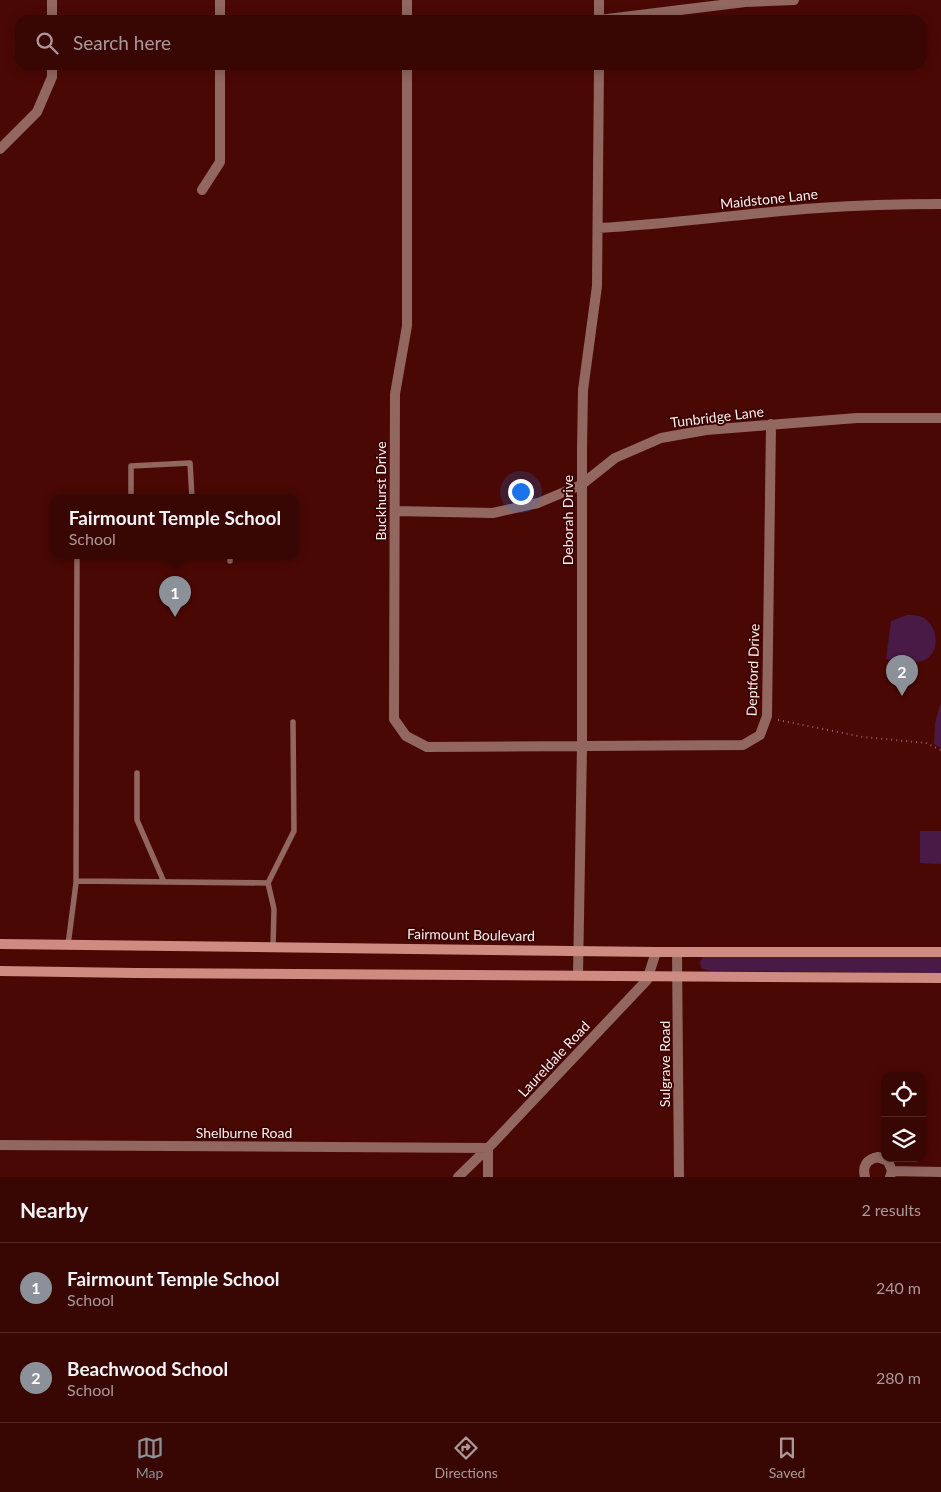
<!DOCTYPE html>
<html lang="en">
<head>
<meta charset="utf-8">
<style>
  body { margin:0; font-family:Lato,sans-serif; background:#3f0f0d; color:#f1f3f6 }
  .controls { position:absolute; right:15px; bottom:15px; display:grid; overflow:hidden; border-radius:10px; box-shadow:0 2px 12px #0003 }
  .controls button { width:45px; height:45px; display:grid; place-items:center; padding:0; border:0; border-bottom:1px solid #522725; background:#380603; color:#f1f3f6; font:25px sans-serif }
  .you { position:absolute; left:520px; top:491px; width:18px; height:18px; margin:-12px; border:4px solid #fff; border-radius:50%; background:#1a73e8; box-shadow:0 0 0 8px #1a73e833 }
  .badge { display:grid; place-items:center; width:32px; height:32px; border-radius:50%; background:#8c9099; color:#fff; font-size:16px; font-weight:700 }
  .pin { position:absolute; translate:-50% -41px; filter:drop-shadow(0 1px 2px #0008) }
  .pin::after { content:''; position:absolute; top:26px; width:18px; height:15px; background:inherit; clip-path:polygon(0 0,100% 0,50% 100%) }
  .popup { position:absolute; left:51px; top:494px; width:248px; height:65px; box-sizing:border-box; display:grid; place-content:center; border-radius:10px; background:#380603; filter:drop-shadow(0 1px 4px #0005); font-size:16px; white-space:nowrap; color:#ab999a }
  .popup b { font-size:19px; color:#f1f3f6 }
  .popup::after { content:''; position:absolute; left:50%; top:100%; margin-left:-10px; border:10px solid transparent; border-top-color:#380603 }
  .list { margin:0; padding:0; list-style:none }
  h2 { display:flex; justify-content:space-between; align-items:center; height:65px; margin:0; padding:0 20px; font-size:21px }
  h2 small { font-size:16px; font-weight:400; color:#ab999a }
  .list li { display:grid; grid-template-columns:32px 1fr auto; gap:15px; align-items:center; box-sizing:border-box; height:90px; padding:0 20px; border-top:1px solid #522725 }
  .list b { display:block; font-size:19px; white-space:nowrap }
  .list p { margin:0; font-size:16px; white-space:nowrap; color:#ab999a }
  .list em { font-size:16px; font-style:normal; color:#ab999a }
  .icon { flex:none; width:28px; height:28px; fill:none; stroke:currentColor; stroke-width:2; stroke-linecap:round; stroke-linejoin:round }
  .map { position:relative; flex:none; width:941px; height:1177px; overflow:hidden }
  .search { position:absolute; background:#380603; box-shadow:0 2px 12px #0003; left:15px; right:15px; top:15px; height:55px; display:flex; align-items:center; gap:12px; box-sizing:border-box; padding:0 18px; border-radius:15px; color:#ab999a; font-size:19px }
  .sheet { height:245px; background:#380603 }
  nav { display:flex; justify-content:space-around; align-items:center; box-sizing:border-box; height:70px; border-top:1px solid #522725; background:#380603; font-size:14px; color:#ab999a }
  nav a { display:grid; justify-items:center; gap:2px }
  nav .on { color:#8c9099 }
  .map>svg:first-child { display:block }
  .green { fill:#481a45 }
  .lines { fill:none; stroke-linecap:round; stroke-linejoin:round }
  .path { stroke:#8f6461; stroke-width:2; stroke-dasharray:1 4; stroke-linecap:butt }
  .lane { stroke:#916760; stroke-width:5.5 }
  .street { stroke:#916760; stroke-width:10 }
  .secondary { stroke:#ce8b81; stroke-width:10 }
  .labels { text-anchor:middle; stroke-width:4; stroke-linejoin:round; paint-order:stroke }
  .street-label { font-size:14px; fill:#faf2f0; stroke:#3e0000 }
</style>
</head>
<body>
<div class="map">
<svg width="941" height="1177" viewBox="0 0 941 1177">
  <rect width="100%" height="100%" fill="#4a0804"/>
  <!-- green -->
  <path class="green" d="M 907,615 C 911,615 918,615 922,617 C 939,624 941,656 922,661 C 912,664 896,660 886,659 L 891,621 Z
    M 940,705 L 941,705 L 941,748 L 934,744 L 935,723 Z
    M 920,831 L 941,831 L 941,864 L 920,863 Z
    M 703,957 L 941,957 L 941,973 L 710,971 L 701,968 L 700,962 Z"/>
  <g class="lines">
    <!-- path -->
    <path class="path" d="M 778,720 L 863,737 L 926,743 L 941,750"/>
    <!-- lane -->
    <path class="lane" d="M 131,498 L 131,466 L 190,463 L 192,498
      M 230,556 L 230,561
      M 137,773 L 137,820 L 164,882
      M 76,881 L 268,883 L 274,909 L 273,947
      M 268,883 L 294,831 L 293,722
      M 68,945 L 76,883 L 77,556"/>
    <!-- street -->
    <path class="street" d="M 52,0 L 52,20
      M 599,0 L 599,20
      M 220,20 L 220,0
      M 407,20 L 407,0
      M 599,20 L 745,2 L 794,0
      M 407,65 L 407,326 L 395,394 L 394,719 L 406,736 L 427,747 L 743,745 L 760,735 L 767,716 L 771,424
      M 0,149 L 37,112 L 52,77 L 52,65
      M 202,190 L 220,162 L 220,65
      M 599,228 C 673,224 746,213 819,208 C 860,205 900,204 941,204
      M 395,511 L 493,513 L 538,503 L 581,485 L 615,458 L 661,438 L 706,430 L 857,418 L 941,418
      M 677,952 L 679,1177
      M 578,975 L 582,746 L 582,449 L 583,390 L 597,286 L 599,65
      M 0,1145 L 488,1148 L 488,1177
      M 892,1171 L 941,1172
      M 458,1177 L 492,1144 L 647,980 L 656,952
      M 865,1177 C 862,1166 867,1159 878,1157 L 888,1161 L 892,1171 L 890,1177"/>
    <!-- secondary -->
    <path class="secondary" d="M 0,944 L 656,952 L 941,952
      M 0,971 L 136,973 L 941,978"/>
  </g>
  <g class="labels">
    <!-- street labels -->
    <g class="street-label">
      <text transform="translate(769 199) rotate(-6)" y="5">Maidstone Lane</text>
      <text transform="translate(717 417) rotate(-7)" y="5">Tunbridge Lane</text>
      <text transform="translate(381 491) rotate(-90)" y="5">Buckhurst Drive</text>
      <text transform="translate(568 520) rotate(-90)" y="5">Deborah Drive</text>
      <text transform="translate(753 670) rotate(-88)" y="5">Deptford Drive</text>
      <text transform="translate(471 935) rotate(1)" y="5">Fairmount Boulevard</text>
      <text transform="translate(554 1059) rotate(-47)" y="5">Laureldale Road</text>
      <text transform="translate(665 1064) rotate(-90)" y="5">Sulgrave Road</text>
      <text x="244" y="1138">Shelburne Road</text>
    </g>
  </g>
</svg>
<div class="controls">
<button><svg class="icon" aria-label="locate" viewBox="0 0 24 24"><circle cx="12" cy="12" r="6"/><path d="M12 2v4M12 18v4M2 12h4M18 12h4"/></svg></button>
<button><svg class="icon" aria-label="layers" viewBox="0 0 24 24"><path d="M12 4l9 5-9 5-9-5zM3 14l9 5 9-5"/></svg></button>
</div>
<div class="you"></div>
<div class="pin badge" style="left:175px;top:617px">1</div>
<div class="popup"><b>Fairmount Temple School</b>School</div>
<div class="pin badge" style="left:902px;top:696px">2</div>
<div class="search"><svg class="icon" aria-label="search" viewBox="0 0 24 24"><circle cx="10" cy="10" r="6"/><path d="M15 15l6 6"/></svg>Search here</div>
</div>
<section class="sheet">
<h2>Nearby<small>2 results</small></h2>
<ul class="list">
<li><span class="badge">1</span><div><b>Fairmount Temple School</b><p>School</p></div><em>240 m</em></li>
<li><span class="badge">2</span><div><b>Beachwood School</b><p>School</p></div><em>280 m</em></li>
</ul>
</section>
<nav>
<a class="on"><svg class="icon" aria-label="map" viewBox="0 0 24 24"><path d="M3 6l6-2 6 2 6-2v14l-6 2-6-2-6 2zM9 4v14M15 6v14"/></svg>Map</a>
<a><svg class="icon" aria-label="directions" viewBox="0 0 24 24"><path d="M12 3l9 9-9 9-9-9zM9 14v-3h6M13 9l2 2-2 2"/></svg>Directions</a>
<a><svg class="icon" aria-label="saved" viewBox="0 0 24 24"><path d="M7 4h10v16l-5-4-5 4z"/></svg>Saved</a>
</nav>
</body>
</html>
